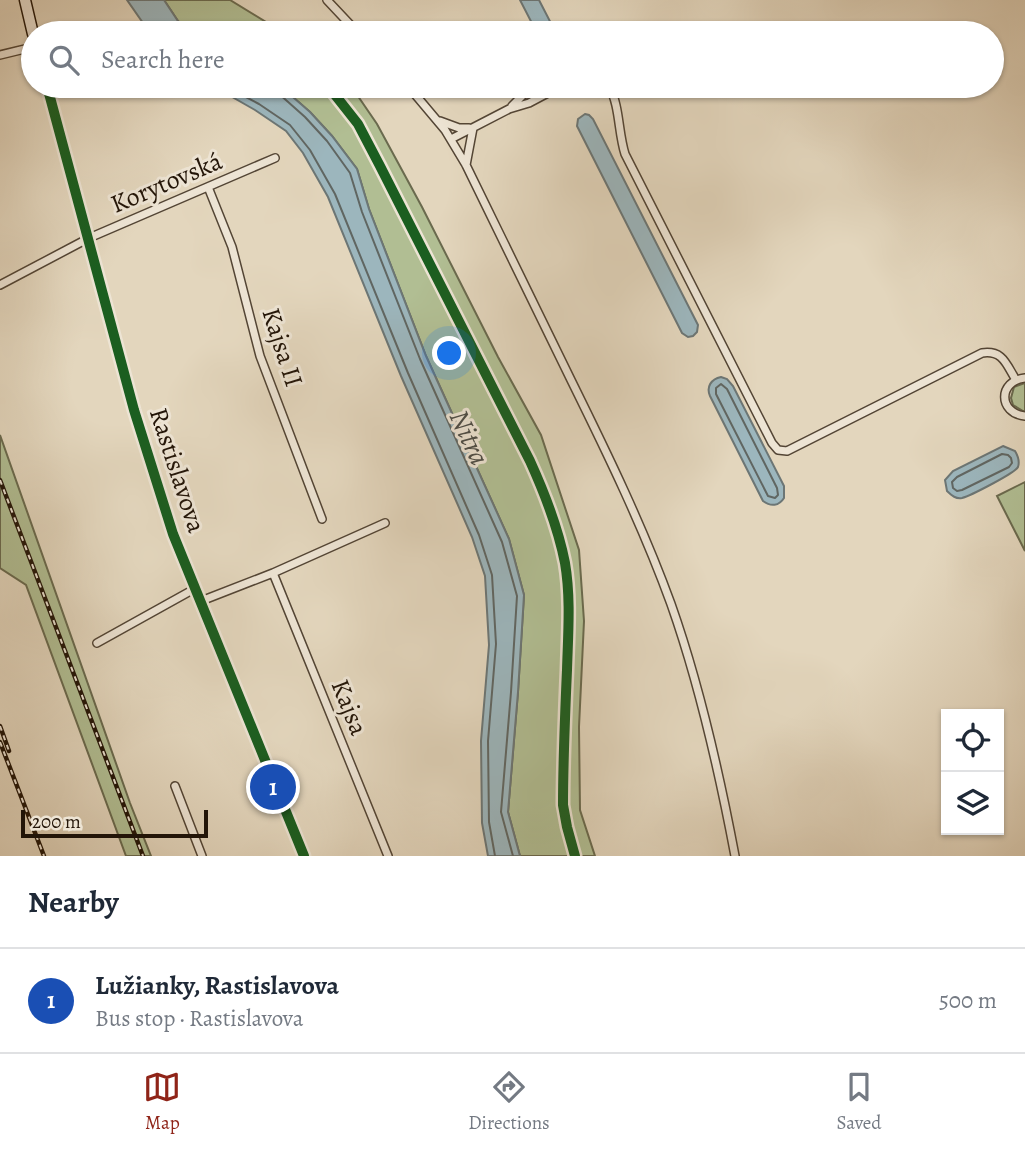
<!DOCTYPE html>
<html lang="en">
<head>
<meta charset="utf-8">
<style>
  body { margin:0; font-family:Alegreya,serif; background:#f6f6f7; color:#1f2937 }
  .controls { position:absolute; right:21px; bottom:21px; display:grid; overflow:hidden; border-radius:0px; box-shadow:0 2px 5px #0004 }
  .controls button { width:63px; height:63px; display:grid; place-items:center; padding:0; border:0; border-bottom:2px solid #e0e1e3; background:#fff; color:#1f2937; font:35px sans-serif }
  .scale { position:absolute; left:21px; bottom:18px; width:187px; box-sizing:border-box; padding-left:7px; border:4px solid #231508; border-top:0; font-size:19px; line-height:24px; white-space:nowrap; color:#231508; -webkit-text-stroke:5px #ede4d4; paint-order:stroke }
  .you { position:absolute; left:450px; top:354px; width:24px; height:24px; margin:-18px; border:5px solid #fff; border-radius:50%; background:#1a73e8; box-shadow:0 0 0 10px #1a73e833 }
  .badge { display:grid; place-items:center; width:46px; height:46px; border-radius:50%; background:#8f2418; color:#fff; font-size:23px; font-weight:700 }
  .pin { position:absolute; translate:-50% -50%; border:4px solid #fff; box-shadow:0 2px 7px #0006 }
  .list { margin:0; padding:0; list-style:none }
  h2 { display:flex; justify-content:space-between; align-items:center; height:91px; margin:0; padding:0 28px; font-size:30px }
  h2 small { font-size:23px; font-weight:400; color:#747a83 }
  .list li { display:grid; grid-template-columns:46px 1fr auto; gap:21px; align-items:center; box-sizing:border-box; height:105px; padding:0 28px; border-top:2px solid #e0e1e3 }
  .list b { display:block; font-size:26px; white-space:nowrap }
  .list p { margin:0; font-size:23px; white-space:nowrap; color:#747a83 }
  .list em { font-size:23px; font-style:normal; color:#747a83 }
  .icon { flex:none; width:38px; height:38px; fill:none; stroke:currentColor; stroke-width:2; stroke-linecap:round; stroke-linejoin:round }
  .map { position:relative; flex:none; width:1025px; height:856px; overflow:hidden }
  .search { position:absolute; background:#fff; box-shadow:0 2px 5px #0004; left:21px; right:21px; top:21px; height:77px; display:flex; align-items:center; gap:18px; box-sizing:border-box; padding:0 24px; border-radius:38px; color:#747a83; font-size:26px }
  .sheet { height:196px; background:#fff }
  nav { display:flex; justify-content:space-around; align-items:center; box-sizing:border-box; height:98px; border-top:2px solid #e0e1e3; background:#fff; font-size:19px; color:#747a83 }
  nav a { display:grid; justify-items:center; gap:4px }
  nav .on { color:#8f2418 }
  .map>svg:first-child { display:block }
  .green { fill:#b1be93; stroke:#6a6a4e; stroke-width:2 }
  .water { fill:#9cb6bd; stroke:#6c7675; stroke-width:2 }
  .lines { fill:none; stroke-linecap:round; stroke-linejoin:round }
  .shore { stroke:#606662; stroke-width:2 }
  .street-casing { stroke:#534535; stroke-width:10 }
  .secondary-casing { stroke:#231508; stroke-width:13 }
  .street { stroke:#ede4d4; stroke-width:7 }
  .secondary { stroke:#ede4d4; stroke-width:10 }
  .rail-casing { stroke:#231508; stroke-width:4.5 }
  .rail { stroke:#ede4d4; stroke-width:2; stroke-dasharray:5; stroke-linecap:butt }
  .cycleway-casing { stroke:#ede4d4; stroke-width:15 }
  .cycleway { stroke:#1b5e20; stroke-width:10 }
  .labels { text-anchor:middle; stroke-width:6; stroke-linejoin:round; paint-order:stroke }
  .street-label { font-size:26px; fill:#231508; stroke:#ede4d4 }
  .water-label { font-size:28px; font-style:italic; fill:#4d4d47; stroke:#ede4d4 }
</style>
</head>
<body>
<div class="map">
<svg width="1025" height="856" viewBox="0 0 1025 856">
  <rect width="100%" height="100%" fill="#e3d6bd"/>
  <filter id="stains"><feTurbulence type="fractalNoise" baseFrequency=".00286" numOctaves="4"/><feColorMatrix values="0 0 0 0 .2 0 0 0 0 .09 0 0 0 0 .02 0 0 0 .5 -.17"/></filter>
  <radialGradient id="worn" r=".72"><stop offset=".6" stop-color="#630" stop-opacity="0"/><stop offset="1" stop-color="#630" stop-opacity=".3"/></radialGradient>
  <!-- green -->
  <path class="green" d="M 164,0 L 230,0 L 284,33 L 191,33 L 178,21 Z
    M 278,86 L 351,86 L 377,124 L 422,207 L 498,357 L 541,435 L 579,550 L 584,621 L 579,727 L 580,810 L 595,856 L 520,856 L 508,812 L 518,692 L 524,595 L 509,539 L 426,356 L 369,209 L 357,169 L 332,136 L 310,112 L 286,91 Z
    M 1025,383 L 1025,411 L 1023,411 L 1013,405 L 1011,398 L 1014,387 Z
    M 0,435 L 130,803 L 151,856 L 126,856 L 26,585 L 0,568 Z
    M 1025,482 L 1025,551 L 997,496 Z"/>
  <!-- water -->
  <path class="water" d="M 127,0 L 164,0 L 178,21 L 191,33 L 150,33 Z
    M 520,0 L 539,0 L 556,33 L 537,33 Z
    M 213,86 L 278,86 L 286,91 L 310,112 L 332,136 L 357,169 L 369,209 L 426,356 L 509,539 L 524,595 L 518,692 L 508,812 L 520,856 L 488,856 L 482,823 L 481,741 L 489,645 L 485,576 L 472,537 L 401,376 L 328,197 L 303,153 L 286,131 L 255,110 Z
    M 585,114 L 589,115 L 593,119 L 698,325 L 697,332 L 693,336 L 688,337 L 682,333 L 577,126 L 578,119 Z
    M 721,377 L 727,379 L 733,386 L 784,486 L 784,498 C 779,506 771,507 763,501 L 710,396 C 706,387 711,379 721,377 Z
    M 1003,446 L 1015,451 C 1018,456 1020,461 1018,467 C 1015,473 970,496 962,498 C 956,499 952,496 947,491 L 945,480 L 953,471 Z"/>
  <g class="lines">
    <!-- shore -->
    <path class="shore" d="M 225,86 L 259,104 L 290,125 L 310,150 L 335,194 L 408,373 L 479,535 L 492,575 L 496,644 L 488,741 L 489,822 L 495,856
      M 276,86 L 278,93 L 305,117 L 327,141 L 350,173 L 362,212 L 420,359 L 502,542 L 517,596 L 511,692 L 501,812 L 513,856
      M 721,384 L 727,389 L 777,488 L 778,495 L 775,498 L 768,496 L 716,394 L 716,388 Z
      M 1002,454 L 1008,455 L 1011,458 L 1012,463 L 1009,467 L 962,490 L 957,491 L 953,488 L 952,482 L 957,477 Z"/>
    <defs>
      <path id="street" d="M 327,0 L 358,33
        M 0,55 L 33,47
        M 408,86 L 445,130 L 466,165 C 501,237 536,308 571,380 C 607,453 643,527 671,604 C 700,686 719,771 735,856
        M 609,86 C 620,106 618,132 625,154 L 772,443 L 778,450 L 787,451 L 982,353 C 1003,350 1006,364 1016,380
        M 512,106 L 524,94 L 539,86
        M 440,121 L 459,128 L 469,128
        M 451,139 L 509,109 L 529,103 L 561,86
        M 466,165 L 473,128
        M 208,187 L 232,247 L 260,356 L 322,519
        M 0,285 L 89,238 L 275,158
        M 1025,378 C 998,381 998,413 1025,416
        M 273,573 L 388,856
        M 201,601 L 273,573 L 385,523
        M 97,643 L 196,588
        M 175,786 L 202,856"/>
      <path id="secondary" d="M 25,0 L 33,34
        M 47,86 L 134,410 L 173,534 L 304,856"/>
    </defs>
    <!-- street casing -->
    <use href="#street" class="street-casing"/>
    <!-- secondary casing -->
    <use href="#secondary" class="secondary-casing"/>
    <!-- street -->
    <use href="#street" class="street"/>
    <!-- secondary -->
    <use href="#secondary" class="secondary"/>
    <defs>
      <path id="rail" d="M 0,480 L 143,856
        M 0,726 L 9,751
        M 0,742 L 44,856"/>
    </defs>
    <!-- rail casing -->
    <use href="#rail" class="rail-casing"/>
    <!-- rail -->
    <use href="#rail" class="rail"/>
    <defs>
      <path id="cycleway" d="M 47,86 L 134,410 L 173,534 L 304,856
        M 328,86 L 358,124 L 380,166 L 530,461 C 545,494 558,527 565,563 C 571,598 568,635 567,670 C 565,715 563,760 563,805 L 567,827 L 575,856"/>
    </defs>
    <!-- cycleway casing -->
    <use href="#cycleway" class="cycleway-casing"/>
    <!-- cycleway -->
    <use href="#cycleway" class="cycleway"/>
  </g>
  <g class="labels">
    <!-- street labels -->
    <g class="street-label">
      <text transform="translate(166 182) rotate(-23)" y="9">Korytovská</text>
      <text transform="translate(283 347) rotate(72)" y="9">Kajsa II</text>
      <text transform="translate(178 470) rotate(72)" y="9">Rastislavova</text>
      <text transform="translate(350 707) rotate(68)" y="9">Kajsa</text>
    </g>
    <!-- water labels -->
    <g class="water-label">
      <text transform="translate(470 437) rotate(65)" y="10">Nitra</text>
    </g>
  </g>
  <rect width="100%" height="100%" filter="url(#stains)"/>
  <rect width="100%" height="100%" fill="url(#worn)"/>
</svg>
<div class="controls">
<button><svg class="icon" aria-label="locate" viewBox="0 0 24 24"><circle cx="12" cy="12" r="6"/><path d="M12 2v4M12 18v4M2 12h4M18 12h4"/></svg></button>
<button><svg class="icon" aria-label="layers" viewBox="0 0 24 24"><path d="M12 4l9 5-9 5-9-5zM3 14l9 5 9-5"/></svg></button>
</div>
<div class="scale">200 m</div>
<div class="you"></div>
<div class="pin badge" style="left:273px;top:787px;background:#1a4fb4">1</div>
<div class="search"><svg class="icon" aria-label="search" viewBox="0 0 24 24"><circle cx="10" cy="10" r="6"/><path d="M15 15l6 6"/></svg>Search here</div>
</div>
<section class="sheet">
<h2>Nearby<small></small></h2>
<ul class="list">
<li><span class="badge" style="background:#1a4fb4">1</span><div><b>Lužianky, Rastislavova</b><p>Bus stop · Rastislavova</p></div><em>500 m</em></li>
</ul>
</section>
<nav>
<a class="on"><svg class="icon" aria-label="map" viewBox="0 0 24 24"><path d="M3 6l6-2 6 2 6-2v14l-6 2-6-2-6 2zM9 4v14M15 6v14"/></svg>Map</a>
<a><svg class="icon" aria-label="directions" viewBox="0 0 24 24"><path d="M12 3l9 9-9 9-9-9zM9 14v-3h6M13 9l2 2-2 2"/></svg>Directions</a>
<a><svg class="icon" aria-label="saved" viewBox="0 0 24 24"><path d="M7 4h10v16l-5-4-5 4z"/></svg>Saved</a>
</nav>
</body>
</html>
